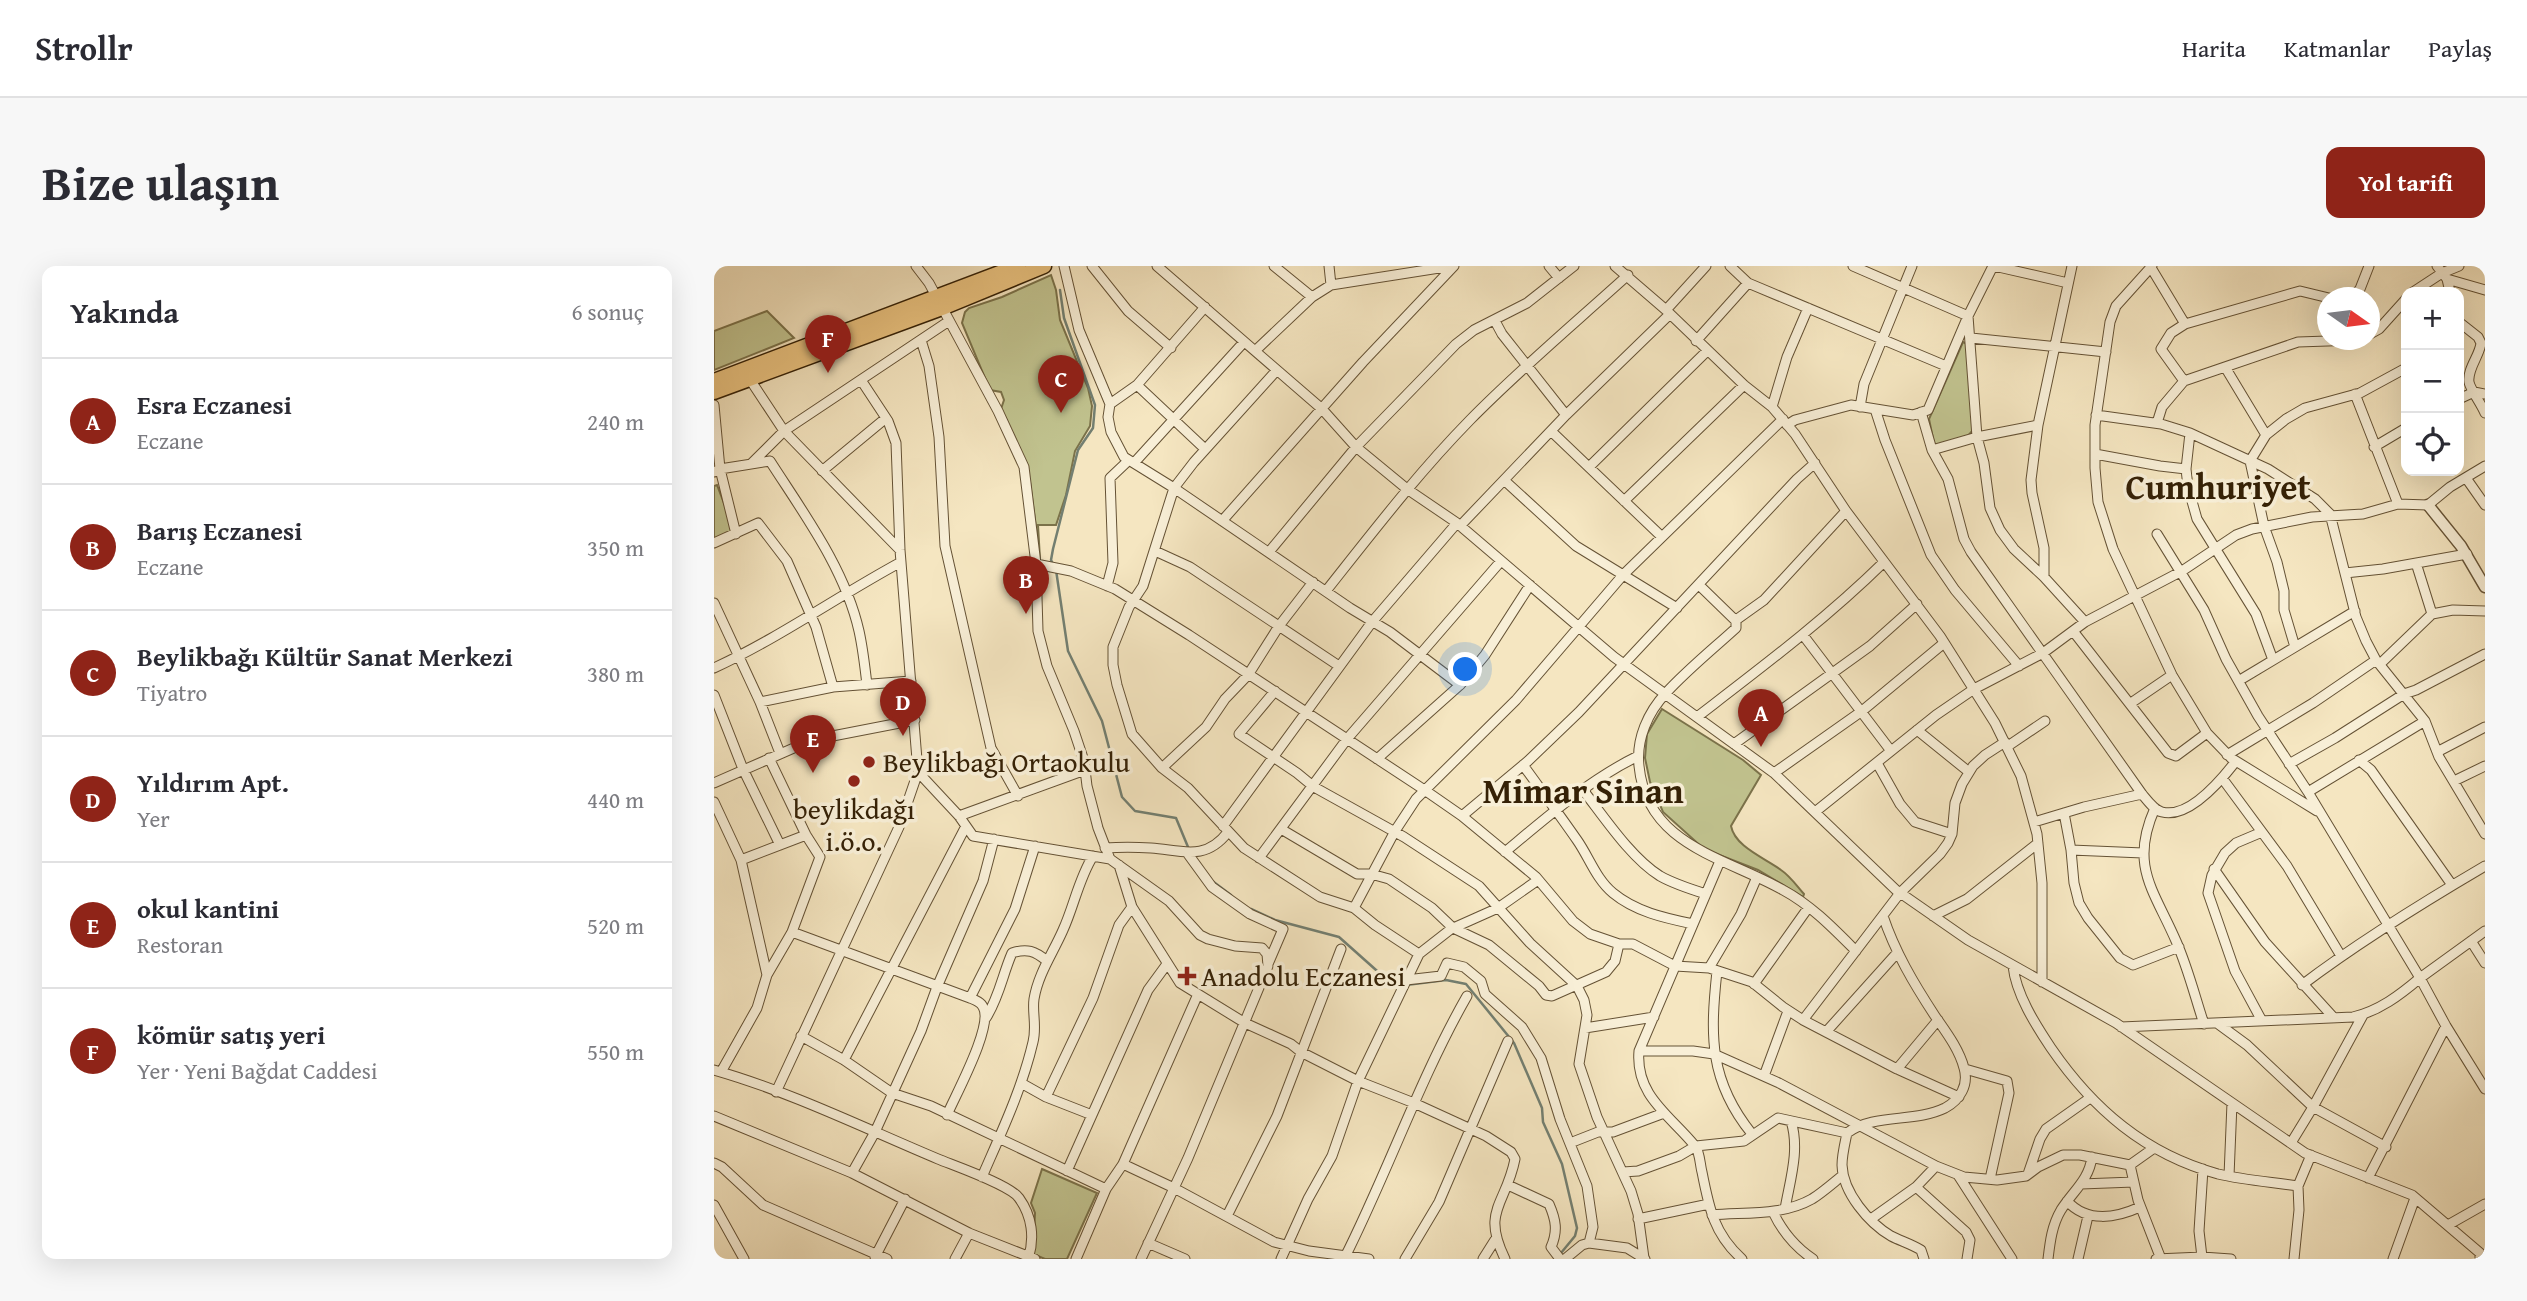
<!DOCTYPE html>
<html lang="tr">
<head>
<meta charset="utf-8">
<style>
  body { margin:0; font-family:"Gentium Book Plus",serif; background:#f7f7f7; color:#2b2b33 }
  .controls { position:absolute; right:21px; top:21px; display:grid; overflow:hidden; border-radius:14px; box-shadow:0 7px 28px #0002 }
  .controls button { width:63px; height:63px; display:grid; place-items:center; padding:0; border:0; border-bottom:2px solid #e1e1e2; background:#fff; color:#2b2b33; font:35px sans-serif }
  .compass { position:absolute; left:1603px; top:21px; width:63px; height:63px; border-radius:50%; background:#fff; box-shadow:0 7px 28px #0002; rotate:104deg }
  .you { position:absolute; left:752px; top:404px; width:24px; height:24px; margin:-18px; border:5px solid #fff; border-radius:50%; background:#1a73e8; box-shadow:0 0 0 10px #1a73e833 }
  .badge { display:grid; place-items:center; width:46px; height:46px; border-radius:50%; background:#8f2418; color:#fff; font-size:23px; font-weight:700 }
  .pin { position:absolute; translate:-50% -58px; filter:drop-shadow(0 2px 4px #0008) }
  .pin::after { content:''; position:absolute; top:37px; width:24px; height:21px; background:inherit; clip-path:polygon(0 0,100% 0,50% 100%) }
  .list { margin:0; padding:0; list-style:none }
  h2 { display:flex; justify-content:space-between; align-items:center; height:91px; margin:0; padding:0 28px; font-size:30px }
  h2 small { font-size:23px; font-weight:400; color:#7c7c81 }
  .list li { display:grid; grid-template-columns:46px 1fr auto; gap:21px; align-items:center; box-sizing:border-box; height:126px; padding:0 28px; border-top:2px solid #e1e1e2 }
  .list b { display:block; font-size:26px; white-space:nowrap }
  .list p { margin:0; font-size:23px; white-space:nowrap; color:#7c7c81 }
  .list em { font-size:23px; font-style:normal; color:#7c7c81 }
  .icon { flex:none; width:38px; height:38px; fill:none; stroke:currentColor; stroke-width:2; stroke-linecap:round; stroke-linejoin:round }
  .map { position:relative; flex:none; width:1771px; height:993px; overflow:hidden; border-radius:14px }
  header { display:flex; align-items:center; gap:42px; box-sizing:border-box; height:98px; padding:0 35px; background:#fff; border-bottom:2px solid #e1e1e2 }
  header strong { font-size:33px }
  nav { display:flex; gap:38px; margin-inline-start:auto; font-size:24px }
  .intro { display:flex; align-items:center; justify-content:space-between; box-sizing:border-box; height:168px; padding:0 42px }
  h1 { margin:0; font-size:49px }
  .button { padding:18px 32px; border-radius:14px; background:#8f2418; color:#fff; font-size:24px; font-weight:700 }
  main { display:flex; gap:42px; padding:0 42px }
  aside { flex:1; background:#fff; border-radius:14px; box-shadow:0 7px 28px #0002 }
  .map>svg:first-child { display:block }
  .green { fill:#c1c38f; stroke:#7b724a; stroke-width:2 }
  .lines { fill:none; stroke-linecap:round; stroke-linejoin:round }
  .stream { stroke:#737f71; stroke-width:2.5 }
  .minor-casing { stroke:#655235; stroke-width:11 }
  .tertiary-casing { stroke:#655235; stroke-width:13 }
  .primary-casing { stroke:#352106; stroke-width:17 }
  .minor { stroke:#f8efd7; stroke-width:9 }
  .tertiary { stroke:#f8efd7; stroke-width:10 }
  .primary { stroke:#eac380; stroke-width:14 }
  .poi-dot { fill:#8f2418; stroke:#f8efd7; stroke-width:2.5 }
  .labels { text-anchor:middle; stroke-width:7; stroke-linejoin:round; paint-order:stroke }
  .poi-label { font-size:28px; fill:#352106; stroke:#f8efd7; text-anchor:start }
  .district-label { font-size:35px; font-weight:bold; fill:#352106; stroke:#f8efd7 }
</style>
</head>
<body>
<header>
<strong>Strollr</strong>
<nav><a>Harita</a><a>Katmanlar</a><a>Paylaş</a></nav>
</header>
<div class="intro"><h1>Bize ulaşın</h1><a class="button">Yol tarifi</a></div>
<main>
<aside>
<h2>Yakında<small>6 sonuç</small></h2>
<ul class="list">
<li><span class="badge">A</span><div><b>Esra Eczanesi</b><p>Eczane</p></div><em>240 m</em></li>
<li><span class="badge">B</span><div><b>Barış Eczanesi</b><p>Eczane</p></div><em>350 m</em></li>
<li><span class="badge">C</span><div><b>Beylikbağı Kültür Sanat Merkezi</b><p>Tiyatro</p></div><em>380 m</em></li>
<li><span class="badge">D</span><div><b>Yıldırım Apt.</b><p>Yer</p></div><em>440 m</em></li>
<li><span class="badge">E</span><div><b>okul kantini</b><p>Restoran</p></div><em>520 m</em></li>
<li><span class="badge">F</span><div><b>kömür satış yeri</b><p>Yer · Yeni Bağdat Caddesi</p></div><em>550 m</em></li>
</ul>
</aside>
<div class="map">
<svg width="1771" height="993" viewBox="0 0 1771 993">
  <rect width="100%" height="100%" fill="#f5e6c1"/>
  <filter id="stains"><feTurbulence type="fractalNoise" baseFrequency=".00286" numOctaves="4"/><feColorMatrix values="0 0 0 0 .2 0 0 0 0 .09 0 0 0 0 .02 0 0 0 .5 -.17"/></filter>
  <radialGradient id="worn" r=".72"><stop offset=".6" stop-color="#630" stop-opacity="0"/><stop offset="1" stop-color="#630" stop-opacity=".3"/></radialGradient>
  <!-- green -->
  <path class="green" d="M 337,9 L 342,24 L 346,54 L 374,122 L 378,140 L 376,160 L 361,185 L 352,229 L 342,259 L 324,259 L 326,293 L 316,216 L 287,143 L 290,134 L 287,126 L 276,124 L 248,57 L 251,46 L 255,42 L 288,31 Z
    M 53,45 L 80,72 L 0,104 L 0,65 Z
    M 1249,76 L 1255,79 L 1259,164 L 1253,171 L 1223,179 L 1220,177 L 1215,153 Z
    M 3,219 L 21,266 L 0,274 L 0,220 Z
    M 948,443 L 1029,494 L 1047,509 L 1017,560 C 1021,581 1051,592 1067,604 C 1076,610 1083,620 1090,628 L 1089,631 L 1044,604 L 990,583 L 949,546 L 936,516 L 931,492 L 933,468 Z
    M 328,903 L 383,927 L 353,993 L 331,993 L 319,988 L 321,947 L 317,937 Z"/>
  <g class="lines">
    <!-- stream -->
    <path class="stream" d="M 339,298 L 337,294 L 339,283 L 364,184 L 379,162 L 381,139 L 350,52 L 346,24
      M 342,304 L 354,385 L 388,455 L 408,531 L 421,545 L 462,552 L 474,581
      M 497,614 L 517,629
      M 537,643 L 561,654 L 625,671 L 680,720 L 686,720
      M 692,719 L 732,714 L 752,718 L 800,777 L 828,842 L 829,856 L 848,898 L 863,962 L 861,970 L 847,987"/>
    <defs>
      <path id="minor" d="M 202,0 L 215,17 L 284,145 L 310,201 L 322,298 L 324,365 L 333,400 L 360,465 L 370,495 L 373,520 L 384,562 L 396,593
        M 350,0 L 365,64 L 396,138 L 394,151 L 397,166 L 410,191 L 460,222 L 636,342 L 676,366 L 746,419 L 771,389 L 816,319
        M 378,0 L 414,45 L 457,82
        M 443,0 L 608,143 L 642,181 L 693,223 L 743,257 L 900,391 L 1060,507 L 1182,624 L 1254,674 L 1402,757 L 1591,887 L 1698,929 L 1766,987 L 1766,993
        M 560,0 L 598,31
        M 615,0 L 617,19
        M 835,0 L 845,12
        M 901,0 L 952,44 L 1030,119 L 1058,141 L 1081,168 L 1132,245 L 1226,370 L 1281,457 L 1307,510 L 1323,568 L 1328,617 L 1328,716
        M 1016,0 L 1034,17 L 1232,100
        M 1139,0 L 1254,50
        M 1280,0 L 1354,17
        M 1436,0 L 1471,58
        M 1438,0 L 1402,40 L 1396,56 L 1381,159 L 1381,202 L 1384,236 L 1399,283 L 1458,409 L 1493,467 L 1517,492 L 1603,545
        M 1723,0 L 1733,13 L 1736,26
        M 1733,13 L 1771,24
        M 1699,26 L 1728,7 L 1745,0
        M 1638,32 L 1646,23 L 1655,0
        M 952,44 L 992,0
        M 1254,50 L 1263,171 L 1270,197 L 1276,242 L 1286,264 L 1300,283 L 1330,311 L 1371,356
        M 781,55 L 788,68 L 852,149
        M 1745,56 L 1764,71 L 1767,77 C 1766,89 1753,103 1755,116 C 1756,123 1767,137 1771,147
        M 1656,68 L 1665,63 L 1692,33
        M 1257,72 L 1392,86
        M 207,74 L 215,100 L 225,171 L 231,280 L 277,482 L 304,530
        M 982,75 L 1034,17
        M 541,85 L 598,31 L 617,19 L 738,0
        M 1511,101 L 1552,169
        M 563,104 L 480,196 L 460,222 L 429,320 L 415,341 L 399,381 L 399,399 L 403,419 L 418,468 L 448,502 L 474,522 L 530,582 L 606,631 L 640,642 L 661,659 L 705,688
        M 35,112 L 70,165 L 186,284
        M 1470,115 L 1447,83 L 1457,67 L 1471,58 L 1586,25 L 1615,32
        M 423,119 L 491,183
        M 1641,128 L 1684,238
        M 1745,133 L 1760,126 L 1771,128
        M 396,138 L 423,119 L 491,41
        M 0,139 L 6,203 L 22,268
        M 1058,141 L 1073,91 L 1094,42
        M 1146,141 L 1150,118 L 1198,0
        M 1161,143 L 1171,174 L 1217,289 L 1241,324 L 1305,400
        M 1207,146 L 1218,184 L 1234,213 L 1250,273 L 1257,286 L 1428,528 C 1433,534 1440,544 1448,546 C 1475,553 1508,513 1522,495
        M 1382,149 L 1447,158 L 1476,167 L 1554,203 L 1601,233 L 1616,248 L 1642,351 L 1652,375 L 1662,394 L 1711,455 L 1725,491 L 1771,568
        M 1443,157 L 1448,141 L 1470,115 L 1584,76 L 1643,74
        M 1073,159 L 1081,154 L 1137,139 L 1199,149 L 1214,144 L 1254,50 L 1279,0
        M 837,165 L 948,271
        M 1476,167 L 1472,203 L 1474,221 L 1483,253 L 1542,348 L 1559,394
        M 1660,181 L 1692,162
        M 1218,184 L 1263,171 L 1324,159
        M 1381,188 L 1446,200 L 1472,203
        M 38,197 L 70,165 L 235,55
        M 420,197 L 530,76
        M 875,201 L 993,85
        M 108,205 L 172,152
        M 0,206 L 6,203 L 56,195 C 90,248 131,303 145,365 C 149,383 151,401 153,419
        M 1752,212 L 1771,239
        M 790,214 L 862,280 L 963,342
        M 910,235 L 1030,119
        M 1132,245 L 1050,334 L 1022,354 L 1022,362 C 999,383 973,404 952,427 C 934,446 922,473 925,500 C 933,580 1011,591 1069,624 C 1097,639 1120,663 1142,685
        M 508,255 L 649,96 L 740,0
        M 746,260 L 852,149 L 956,48
        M 0,277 L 44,257 L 73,295 L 102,361 L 119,421
        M 441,285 L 476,301 L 625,400
        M 555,286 L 642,181 L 742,78 L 760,64 L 813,37 L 860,0
        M 1702,297 L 1718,348
        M 322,298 L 357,305 L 401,323 L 475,369 L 712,525 L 748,550 L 822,611 L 859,655 L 876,668 L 905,678 L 919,678 L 961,700 L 995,702 L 1038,716 L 1069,741 L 1089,754 L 1186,627 L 1226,588 L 1234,577 L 1238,568 L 1241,537 L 1248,518 L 1259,500 L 1271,489 L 1291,476
        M 1631,307 L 1669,303 L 1753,288
        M 1330,311 L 1330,282 L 1318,227 L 1317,214 L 1324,159 L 1358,0
        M 985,319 L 1022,355
        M 393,320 L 399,297 L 396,212 L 415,194
        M 612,325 C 658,267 704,207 756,154 C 806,103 861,57 914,9
        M 0,337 L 46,436 L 66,487
        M 1359,365 L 1454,487 L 1462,490 L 1493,467
        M 1089,369 L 1177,485
        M 1581,381 L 1570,344 L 1570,325 L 1563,296 L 1550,260 L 1536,195 L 1552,169 L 1572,153 L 1591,142 L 1646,127 L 1692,102
        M 1666,398 L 1718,348 L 1739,344 L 1771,345
        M 0,402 C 65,372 124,330 187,296
        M 1526,414 L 1641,345
        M 561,425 L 525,468 L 583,507 L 600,521 L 690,571 L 765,620 L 816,677 L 863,720 L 870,734 L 873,749 L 865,798 L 883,851 L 917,925 L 924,948 L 930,992
        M 0,429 L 29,503 L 66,579
        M 46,436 L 119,421 L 197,415
        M 1417,437 L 1458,409
        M 983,451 C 1048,401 1112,353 1170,296
        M 1203,464 L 1255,506
        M 1020,478 L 1156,380 L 1203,338
        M 1294,480 L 1331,455
        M 1723,486 L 1771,461
        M 1513,489 L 1599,437 L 1662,394
        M 663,493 L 746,419
        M 1645,494 L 1657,504 L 1738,619
        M 1163,497 L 1186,538 L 1201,556 L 1238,568
        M 1575,498 L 1621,472 L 1690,428 L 1702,424 L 1771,388
        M 809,499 C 827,524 845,548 863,574 C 875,591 882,613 899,627 C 922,646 951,652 979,658
        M 448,502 L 492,461 L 511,433 L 534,409 L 565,360 L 599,316
        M 204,506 L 245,550 L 259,570 L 396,593 L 455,635 L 486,669 L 494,673 L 521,680 L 548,682 L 553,688 L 554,700 L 474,892 L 427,993
        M 1060,507 L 1148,445 L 1230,377
        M 1508,512 L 1573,600 L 1627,690
        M 1740,515 L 1771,500
        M 0,517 L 98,474 L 201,454
        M 869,524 C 890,551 917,592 946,610 C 960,618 976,623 992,628
        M 1594,526 L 1711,455
        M 0,536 L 27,594 L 53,709
        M 1441,542 C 1415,600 1440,624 1462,675 C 1474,702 1481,731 1490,758
        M 1101,546 L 1222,449 L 1260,423 L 1329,387 L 1371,356 L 1468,305 L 1522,269 L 1538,263 L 1598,251 L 1649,248 L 1684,238 L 1714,239 L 1736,221 L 1771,200
        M 1350,547 L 1357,584 L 1429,587
        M 245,550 L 371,504
        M 748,550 L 814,495 L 865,446 L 1083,213 L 1101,197
        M 1320,556 L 1370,541 L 1428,528
        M 509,560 L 658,356 L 743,257
        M 567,563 L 643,608 L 657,608 L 675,613 L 718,642 L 739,662 L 775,679 L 825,720 L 832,729 L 838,730 L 892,706 L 901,695 L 905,678
        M 391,582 C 406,581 421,581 437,582 C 467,584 491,596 514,566
        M 1357,584 L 1360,617 L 1365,637 L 1374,652 L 1406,692 L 1419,699 L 1465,681
        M 791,586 C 833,551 875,514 924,490
        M 474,588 L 498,621 L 536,648 L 569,663 L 554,698
        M 545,592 L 633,473 L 787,295
        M 27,594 L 92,569
        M 1006,595 L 925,785 C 921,830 957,850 981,880 C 986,886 986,899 988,906 C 995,942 1000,968 1028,993
        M 405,599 L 418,641 L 466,717 L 531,757 L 577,778 L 587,786 L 644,815 L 700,837 L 772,870 L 797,886 L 801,893 C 792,939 767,944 791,993
        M 1500,603 L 1551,676 L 1620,752
        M 640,642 L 681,565 L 702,533 L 802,434 L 909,309 L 1069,153
        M 1219,650 L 1253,633 L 1324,577
        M 1771,665 L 1706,712 L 1732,760 L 1771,823
        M 78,666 L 256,732 C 261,734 267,736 269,741 C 280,759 242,828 233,849
        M 1757,675 L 1771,697
        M 1299,700 C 1302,728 1321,758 1337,782 C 1379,843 1431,888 1504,908 C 1530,914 1557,916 1584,920
        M 995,702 L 1027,648 L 1043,611
        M 1003,705 C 996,770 995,815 1038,868
        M 692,714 L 727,710 L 733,697 L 750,701 L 767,715 L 771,728 L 808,761 L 827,792 L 846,853 L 873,920 L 879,961 L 875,977 L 868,979 L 851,993
        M 1040,718 L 1094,642
        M 1588,719 C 1646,675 1708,637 1771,600
        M 256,732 L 301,643 L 321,580
        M 272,752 C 286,729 288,710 298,687 C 313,682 321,685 333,695
        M 1089,754 L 1183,803 L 1245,831
        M 1548,755 L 1521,705 L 1494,627 L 1498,609 L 1511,587 L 1522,577 L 1548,566
        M 1503,757 L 1533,779 L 1599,841 L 1672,881
        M 1407,761 L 1639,751 C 1665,745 1686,729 1706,712 L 1594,526 L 1544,450 L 1512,393 L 1490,344 L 1443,268
        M 871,762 L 940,751
        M 1112,766 L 1183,687
        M 87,770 L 130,794 L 178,827 L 217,840 L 392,923
        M 925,785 L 979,785 L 1000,788 L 1065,817 L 1222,900 L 1250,911 L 1283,914 L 1312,910 L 1324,901 L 1349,889 L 1366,889 L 1416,899 L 1440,882
        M 130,794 L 252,560
        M 1183,803 L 1224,754
        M 1251,803 L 1293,815 L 1295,827 L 1276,913
        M 0,804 C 77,826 150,862 224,893 C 241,900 296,919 305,932 C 318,950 321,972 314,993
        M 7,806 L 43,742 L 53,709 L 78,666 L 106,591 L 92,569 L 55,492
        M 1050,810 L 1074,745
        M 307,817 L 332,831 L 379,732 L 405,659 L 418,641
        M 62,826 L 185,561 L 204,506 L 186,284 L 182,177 L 174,155 L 147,114
        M 332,831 L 378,849 L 434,724 L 453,698
        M 0,850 L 138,907 L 255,967 L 321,993
        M 1133,867 C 1131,877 1128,889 1128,899 C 1129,927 1155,957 1177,970 C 1187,975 1197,978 1207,984 L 1210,993
        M 856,877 L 884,866 L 899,866 L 950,847
        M 1577,877 L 1599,841 L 1649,749
        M 0,897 L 8,901 L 49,939 L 173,993
        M 409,898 L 460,922 L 560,976 L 595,985 L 655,993
        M 1416,899 L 1424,934 L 1447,993
        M 353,905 L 378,849
        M 909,906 L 924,905 L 965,890 L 982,880 L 1030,875 L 1064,852 L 1133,867 C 1161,847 1200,857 1231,842 C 1246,834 1255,819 1250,802 C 1245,783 1232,766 1221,750 C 1200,718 1181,686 1169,650
        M 138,907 L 161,866 L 207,765 L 223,721 L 269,615 L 280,573
        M 1314,908 L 1326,873 L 1332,863 L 1376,832
        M 1244,909 L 1298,993
        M 1515,910 L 1518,837
        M 268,911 C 287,867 308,823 319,776 C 323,760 318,747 320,733 C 324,708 339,687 349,664 C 360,640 365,612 379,590
        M 1654,912 L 1732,760
        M 1367,918 L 1420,916
        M 794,919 L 835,938 C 842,954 844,965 837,981 L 846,993
        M 1202,921 L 1252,966 L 1256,974 L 1253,993
        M 1353,935 C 1373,957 1402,952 1426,941
        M 0,939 L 30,993
        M 1071,943 C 1076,914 1086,884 1077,855
        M 1059,946 C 1068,965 1081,981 1099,993
        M 998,949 C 1031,946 1068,950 1098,933 C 1109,926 1119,917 1129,909
        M 513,950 L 563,850 L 627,683
        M 924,953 L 995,938
        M 1157,953 L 1202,921 L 1222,900
        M 1734,959 L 1771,938
        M 434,977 L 471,993
        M 875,977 L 913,982 L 931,993
        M 161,991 L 191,933
        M 1488,991 L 1485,965 L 1489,903
        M 241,993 L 255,967
        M 362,993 L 392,923 L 409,898 L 484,728
        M 567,993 L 594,933 L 618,890 L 644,815 L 705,688 L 737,663 L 784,642 L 824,614
        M 630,993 C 674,906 705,814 753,730
        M 691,993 L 725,936 L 794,775
        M 769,993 L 781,974
        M 1334,993 C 1336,976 1338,959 1347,944 C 1359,925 1375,914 1378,891
        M 1364,993 L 1374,950
        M 1442,993 L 1488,991 L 1517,993
        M 1580,993 L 1585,944 L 1584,920 L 1597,889
        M 1679,993 L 1701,932"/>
      <path id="tertiary" d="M 1714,239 L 1747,280 L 1771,321"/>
      <path id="primary" d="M 0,115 L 304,0
        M 0,126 L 228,42 L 330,0"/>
    </defs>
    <!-- minor casing -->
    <use href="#minor" class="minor-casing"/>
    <!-- tertiary casing -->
    <use href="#tertiary" class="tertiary-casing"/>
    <!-- primary casing -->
    <use href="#primary" class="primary-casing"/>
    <!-- minor -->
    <use href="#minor" class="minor"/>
    <!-- tertiary -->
    <use href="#tertiary" class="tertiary"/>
    <!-- primary -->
    <use href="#primary" class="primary"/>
  </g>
  <!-- markers -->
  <g class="poi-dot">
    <circle cx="155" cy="496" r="7"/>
    <circle cx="140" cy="515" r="7"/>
    <path d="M469.5 699.5h7v7h7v7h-7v7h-7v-7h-7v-7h7z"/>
  </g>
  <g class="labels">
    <!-- poi labels -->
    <g class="poi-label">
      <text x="169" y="506">Beylikbağı Ortaokulu</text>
      <text x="140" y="553" text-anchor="middle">beylikdağı<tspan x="140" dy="32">i.ö.o.</tspan></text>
      <text x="487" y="720">Anadolu Eczanesi</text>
    </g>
    <!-- district labels -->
    <g class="district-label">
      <text x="1504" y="233">Cumhuriyet</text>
      <text x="869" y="537">Mimar Sinan</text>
    </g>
  </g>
  <rect width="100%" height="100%" filter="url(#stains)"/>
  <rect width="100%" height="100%" fill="url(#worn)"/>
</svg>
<div class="controls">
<button>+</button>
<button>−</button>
<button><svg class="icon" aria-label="locate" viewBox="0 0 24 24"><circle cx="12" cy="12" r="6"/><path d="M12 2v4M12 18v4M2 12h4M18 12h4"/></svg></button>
</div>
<svg class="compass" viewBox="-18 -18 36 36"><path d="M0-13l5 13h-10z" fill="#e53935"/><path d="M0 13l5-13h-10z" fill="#7c7c81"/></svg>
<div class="you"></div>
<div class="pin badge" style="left:1047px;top:481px">A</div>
<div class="pin badge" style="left:312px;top:348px">B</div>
<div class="pin badge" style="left:347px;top:147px">C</div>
<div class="pin badge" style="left:189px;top:470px">D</div>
<div class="pin badge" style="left:99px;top:507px">E</div>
<div class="pin badge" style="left:114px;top:107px">F</div>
</div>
</main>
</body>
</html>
